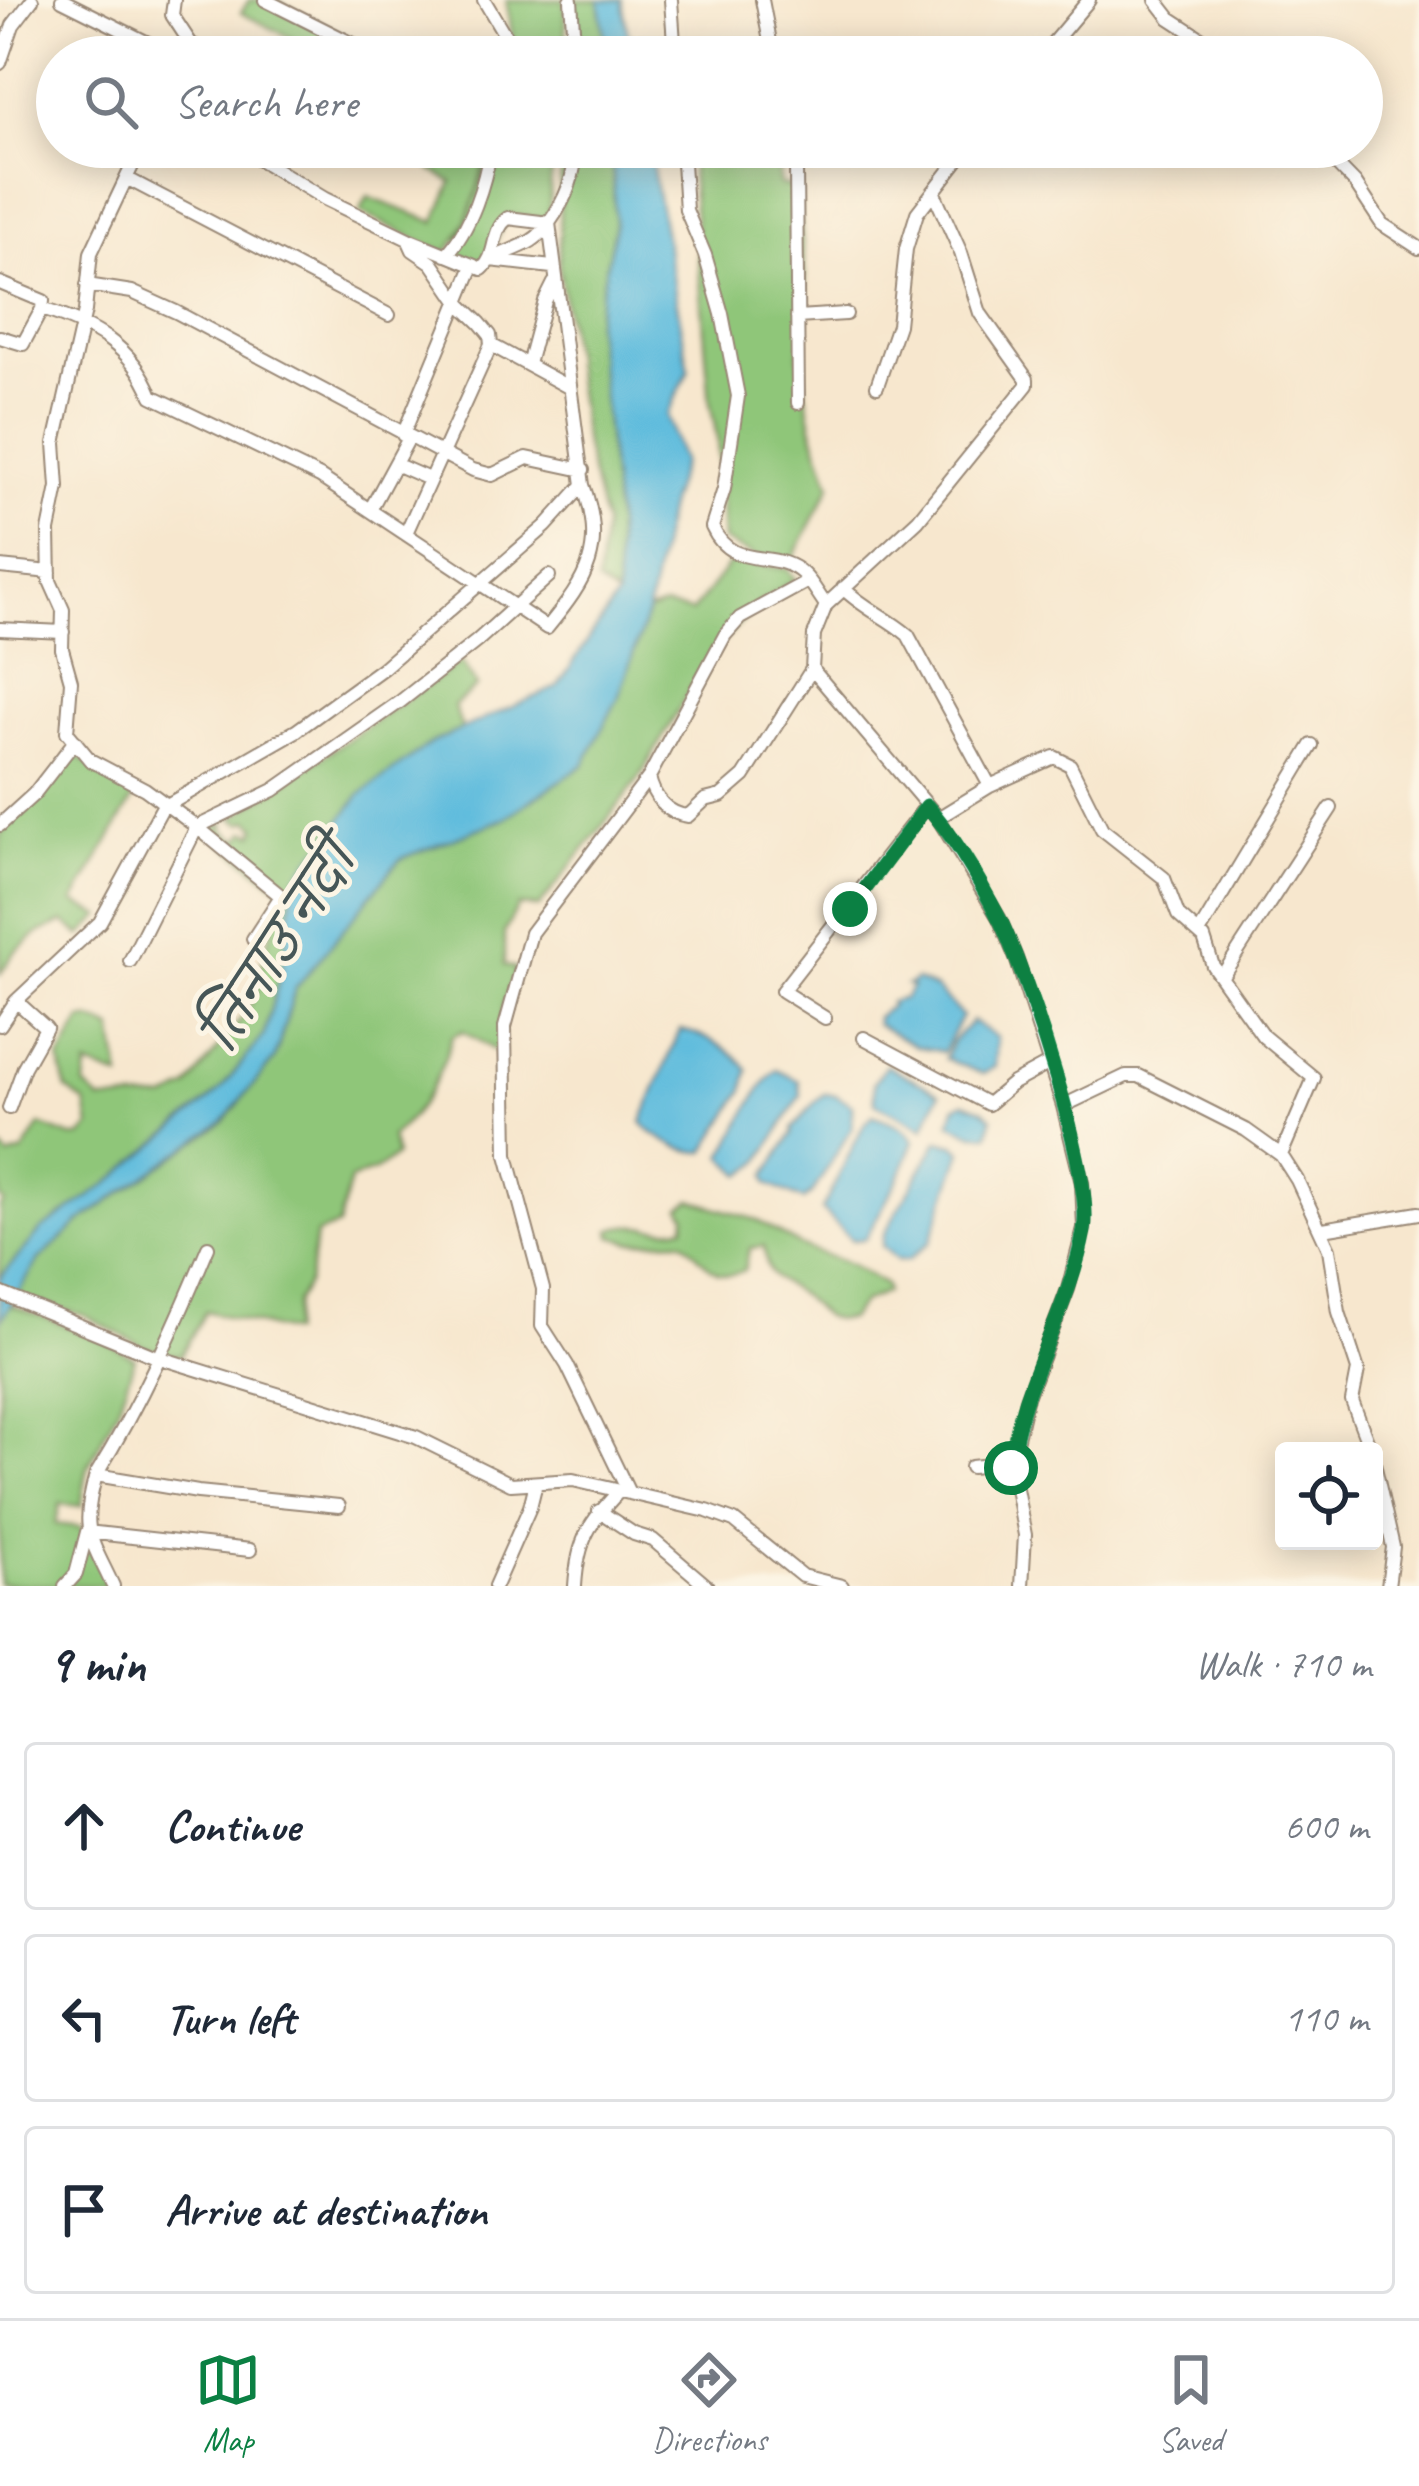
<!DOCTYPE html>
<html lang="en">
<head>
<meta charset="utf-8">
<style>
  body { margin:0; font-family:Caveat,"Playpen Sans Deva",sans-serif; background:#f6f6f7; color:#1f2937 }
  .controls { position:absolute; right:36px; bottom:36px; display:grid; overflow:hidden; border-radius:12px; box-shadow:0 6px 30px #0003 }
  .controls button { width:108px; height:108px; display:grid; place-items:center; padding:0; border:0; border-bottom:3px solid #e0e1e3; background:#fff; color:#1f2937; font:60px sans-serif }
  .stop { position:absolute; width:36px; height:36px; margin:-27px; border:9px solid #0b8043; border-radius:50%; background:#fff }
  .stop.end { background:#0b8043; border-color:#fff; box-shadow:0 3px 12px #0008 }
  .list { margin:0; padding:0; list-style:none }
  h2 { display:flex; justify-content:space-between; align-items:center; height:156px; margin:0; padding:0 48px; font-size:51px }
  h2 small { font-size:39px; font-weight:400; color:#747a83 }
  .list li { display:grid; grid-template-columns:78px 1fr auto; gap:36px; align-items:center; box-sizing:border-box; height:168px; margin:0 24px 24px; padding:0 24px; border:3px solid #e0e1e3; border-radius:12px }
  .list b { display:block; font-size:45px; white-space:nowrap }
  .list em { font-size:39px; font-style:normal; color:#747a83 }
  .icon { flex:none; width:66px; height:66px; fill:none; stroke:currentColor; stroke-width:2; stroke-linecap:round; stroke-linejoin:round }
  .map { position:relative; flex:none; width:1419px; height:1586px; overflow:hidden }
  .search { position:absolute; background:#fff; box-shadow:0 6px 30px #0003; left:36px; right:36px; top:36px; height:132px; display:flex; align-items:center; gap:30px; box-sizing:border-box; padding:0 42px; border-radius:66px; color:#747a83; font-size:45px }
  .sheet { height:732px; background:#fff }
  nav { display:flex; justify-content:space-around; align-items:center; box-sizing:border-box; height:168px; border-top:3px solid #e0e1e3; background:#fff; font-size:33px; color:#747a83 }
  nav a { display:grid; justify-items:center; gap:6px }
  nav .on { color:#0b8043 }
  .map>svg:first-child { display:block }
  .green { fill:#8fc679; stroke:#65784c; stroke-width:3 }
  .water { fill:#5fbcdd; stroke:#4d737e; stroke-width:3 }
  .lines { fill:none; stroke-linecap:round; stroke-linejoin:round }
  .minor-casing { stroke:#998876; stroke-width:16 }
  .minor { stroke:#fff; stroke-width:12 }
  .route { stroke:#0b8043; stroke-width:15 }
  .labels { text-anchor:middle; stroke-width:10; stroke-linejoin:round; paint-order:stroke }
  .water-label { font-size:51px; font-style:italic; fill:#465657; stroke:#fcf5e5 }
</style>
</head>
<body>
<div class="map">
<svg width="1419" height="1586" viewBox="0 0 1419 1586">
  <rect width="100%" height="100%" fill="#fcf5e5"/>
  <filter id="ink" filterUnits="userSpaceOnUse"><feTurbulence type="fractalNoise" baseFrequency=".00833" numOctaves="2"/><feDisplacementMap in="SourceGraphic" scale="24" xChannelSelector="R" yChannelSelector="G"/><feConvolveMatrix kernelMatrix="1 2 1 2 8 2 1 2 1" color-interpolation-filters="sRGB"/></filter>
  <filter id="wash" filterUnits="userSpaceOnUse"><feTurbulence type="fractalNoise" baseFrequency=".004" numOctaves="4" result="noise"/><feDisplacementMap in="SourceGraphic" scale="48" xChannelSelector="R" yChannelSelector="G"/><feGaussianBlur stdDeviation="2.7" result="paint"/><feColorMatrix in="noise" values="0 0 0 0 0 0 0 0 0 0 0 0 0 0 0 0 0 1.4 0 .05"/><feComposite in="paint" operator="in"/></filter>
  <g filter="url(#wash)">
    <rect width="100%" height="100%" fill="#f7e7ce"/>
    <!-- green -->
    <path class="green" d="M 249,0 L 276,0 L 388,57 L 294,57 L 299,42 L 241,13 Z
      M 506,0 L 565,0 L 567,57 L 508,57 L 512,34 Z
      M 575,0 L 599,0 L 608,57 L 577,57 Z
      M 417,147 L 488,147 C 480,181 470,227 446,253 L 360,212 L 368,197 L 435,222 L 452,182 L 431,170 Z
      M 493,147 L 552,147 L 549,219 L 508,215 L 484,266 L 455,254 Z
      M 561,147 L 612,147 L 615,224 L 595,323 L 616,517 L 617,597 L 597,583 L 604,525 L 585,448 L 559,266 Z
      M 689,147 L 786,147 L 790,167 L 779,171 L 779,185 L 798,187 L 807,301 L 799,355 L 814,436 L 831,485 L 792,561 L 755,556 L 723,541 L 717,437 L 710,403 Z
      M 731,561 L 787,569 L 795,579 L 760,603 L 711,653 L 639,779 L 539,907 L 518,906 L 504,933 L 504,965 L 516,969 L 503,1006 L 499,1053 L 463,1031 L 452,1036 C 441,1075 424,1109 391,1137 L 396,1156 L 375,1171 L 350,1180 L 338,1226 L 316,1234 L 308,1283 L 296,1301 L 291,1333 L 206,1311 L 180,1356 L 145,1347 L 83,1315 L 13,1296 L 39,1260 L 81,1221 L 224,1122 L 275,1058 L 295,989 L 400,859 L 503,819 L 584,765 L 618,697 L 648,611 L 664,606 L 692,612 Z
      M 461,662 L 477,686 L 454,706 L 462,729 L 431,743 L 282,969 L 264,1035 L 219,1092 L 108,1184 L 41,1230 L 0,1278 L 0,1208 L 4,1202 L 0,1198 L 0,1147 L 9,1157 L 23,1152 L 40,1125 L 71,1137 L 81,1137 L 90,1127 L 86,1103 L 66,1089 L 60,1060 L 82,1020 L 92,1020 L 113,1029 L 121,1078 L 87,1066 L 85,1086 L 101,1101 L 167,1099 L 188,1088 L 247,1011 L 258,989 L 264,952 L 285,892 L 206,830 L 224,823 L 224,830 L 239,840 L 246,831 L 254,834 L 257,827 L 249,820 L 242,823 L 233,818 Z
      M 72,753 L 136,793 L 74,902 L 101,916 L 81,936 L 64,922 L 39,933 L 15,952 L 0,974 L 0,834 L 59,773 Z
      M 692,1200 L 757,1220 L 802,1247 L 850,1264 L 885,1285 L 886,1292 L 862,1303 L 849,1319 C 818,1323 818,1308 800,1295 C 774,1277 767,1280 764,1246 L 750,1248 L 744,1270 C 713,1287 703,1254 681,1240 L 631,1242 L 612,1236 L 611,1230 C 635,1219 660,1234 685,1226 L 686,1215 L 681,1207 Z
      M 9,1304 L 98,1338 L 135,1358 L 119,1405 L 88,1467 L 81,1506 L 60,1504 L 56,1524 L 81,1527 L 109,1586 L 0,1584 L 0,1321 Z"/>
    <!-- water -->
    <path class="water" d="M 599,0 L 622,0 L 632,57 L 608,57 Z
      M 612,147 L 649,147 L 689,370 L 667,415 L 682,462 L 668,507 L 648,611 L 618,698 L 584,765 L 503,819 L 400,859 L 295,989 L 275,1058 L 223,1122 L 81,1221 L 39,1260 L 0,1321 L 0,1278 L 41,1230 L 108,1184 L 219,1092 L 264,1035 L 282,969 L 294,881 L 361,794 L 431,743 L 557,687 L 617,597 L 616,517 L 595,323 L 615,224 Z
      M 917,980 L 936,989 L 962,1016 L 943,1052 L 916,1046 L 876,1024 L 876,1017 L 891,1006 L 890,1002 L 905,998 L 912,987 L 907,985 Z
      M 972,1021 L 997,1038 L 995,1067 L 983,1074 L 945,1059 L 952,1042 Z
      M 680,1030 C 701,1033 738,1052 748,1070 L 744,1090 L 705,1152 C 684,1153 654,1138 642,1122 Z
      M 886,1065 L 940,1093 L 924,1128 L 875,1103 L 874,1083 Z
      M 777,1070 L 799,1081 L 801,1095 L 760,1162 L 742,1175 L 723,1156 C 738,1133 758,1083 777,1070 Z
      M 824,1094 L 836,1095 L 852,1105 L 852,1128 L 813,1192 L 803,1200 L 768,1184 L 766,1176 L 792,1134 L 793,1128 C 803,1119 810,1104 824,1094 Z
      M 964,1102 L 983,1109 L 992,1118 L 989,1135 L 974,1134 L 950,1123 L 955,1107 Z
      M 873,1115 C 887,1121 908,1126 914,1141 L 899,1178 L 865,1239 L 852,1240 L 822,1210 L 863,1126 Z
      M 938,1141 L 955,1144 L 962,1151 L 930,1242 L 908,1260 L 897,1260 L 882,1246 L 884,1234 Z"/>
  </g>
  <g filter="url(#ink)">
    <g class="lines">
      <defs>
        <path id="minor" d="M 62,0 L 154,46 L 165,57
          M 174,0 L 172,15 L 191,44 L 177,57
          M 265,0 L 379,57
          M 484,0 L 506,37 L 503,57
          M 571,0 L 575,57
          M 671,0 L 675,57
          M 762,0 L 773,57
          M 1156,0 L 1170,18 L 1230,57
          M 191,44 L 217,57
          M 1041,57 L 1089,0
          M 0,63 L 13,25 L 32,0
          M 239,147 L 325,199 L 408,239 L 413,250 L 432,263 L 460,304 L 480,323 L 490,335 L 491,345 L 570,388
          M 373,147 L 388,155
          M 682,147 L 686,210 L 705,255 L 722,314 L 738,396 L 724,489 L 712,527 C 733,573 775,547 803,574 C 812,582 819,596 826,605 L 918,520 L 1027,385 L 1027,379 L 980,313 L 961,253 L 934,193
          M 792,147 L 796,165 L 798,403
          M 1320,147 L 1355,183 L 1382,224 L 1419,248
          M 128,179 L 389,315
          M 408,239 L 482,269 C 498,255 490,231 508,218 L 549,223 C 535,246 512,248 490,260 L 552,267
          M 446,255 C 471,229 485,183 491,147
          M 0,283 L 43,301 L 42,309
          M 87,285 L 132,292 L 176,312 L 473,470 L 492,475 L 527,458 L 583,470
          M 797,317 L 846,314
          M 0,337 L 23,344 L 42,309 C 92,325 132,345 152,396 L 320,477 L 547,628 C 588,578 606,549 583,485 L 549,223 C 566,199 575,177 576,147
          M 528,364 L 545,301 L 554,283
          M 877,386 L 898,325 L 906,249 L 917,213 L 968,147
          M 403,435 L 473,266
          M 395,464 L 429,479
          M 370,510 L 409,438
          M 406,533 L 491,345
          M 0,567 L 50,572
          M 808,581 L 740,618 L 725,635 L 649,777 L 531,933 L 505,1027 L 507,1155 L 543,1289 L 542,1326 L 567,1365 L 629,1493 L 707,1511 L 734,1521 L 802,1576 L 842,1586
          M 843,588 C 863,608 887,617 908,635 L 990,786
          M 826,605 L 814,635 L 812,669 L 938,818 L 999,918 L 1016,958 L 1063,1106 L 1082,1183 L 1084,1228 L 1068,1289 L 1026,1400 L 1011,1463 L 1025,1535 L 1022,1586
          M 0,629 L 63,632
          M 649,777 C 653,797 667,814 688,816 L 705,800 L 721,796 L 744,776 L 812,669
          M 938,818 L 990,786 L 1054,757 L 1070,765 L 1102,829 L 1164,878 L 1178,915 L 1204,938 L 1213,966 L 1263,1036 L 1314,1078 L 1281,1155
          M 0,825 L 34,794 L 75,741
          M 1199,933 L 1312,745
          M 253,939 L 281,896 L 197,827 L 274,790 L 401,701 L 477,641 L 549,576
          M 130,961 L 197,827 L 145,789 L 90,760 L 67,732 L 71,681 L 62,649 L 63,610 L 50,581 L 49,531 L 58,487 L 55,443 L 85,311 L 91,253 L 141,147
          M 1222,976 L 1331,808
          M 825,1018 L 782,991 L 927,805
          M 0,1025 L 16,1001 L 100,922 L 162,808 L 296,731 L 383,668 L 546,526 L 583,485
          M 864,1038 L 988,1104 L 1013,1083 L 1050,1063
          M 1063,1106 L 1126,1076 L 1139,1076 L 1246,1130 L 1281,1155 L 1297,1180 L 1329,1249 L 1339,1312 L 1358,1370 L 1352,1401 L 1371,1451
          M 9,1108 L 24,1067 L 46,1028 L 16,1001
          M 1323,1229 L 1419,1213
          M 208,1247 C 175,1326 141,1402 96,1475 L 198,1492 L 339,1506
          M 0,1293 L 154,1356 L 416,1437 L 511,1484 L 573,1480 L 629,1493
          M 1374,1463 L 1393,1547 L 1388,1586
          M 971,1467 L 1011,1463
          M 96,1475 C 80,1530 90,1537 113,1586
          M 599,1511 L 634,1534 L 653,1540 L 707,1586
          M 65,1586 L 76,1574 L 87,1532 L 250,1550
          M 495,1586 L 530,1507 L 536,1483
          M 575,1586 C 578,1538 589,1524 620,1490"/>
      </defs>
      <!-- minor casing -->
      <use href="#minor" class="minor-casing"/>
      <!-- minor -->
      <use href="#minor" class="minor"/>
    </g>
  </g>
  <g class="lines" filter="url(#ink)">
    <!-- route -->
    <path class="route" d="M 850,909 L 927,806 C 956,838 981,883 1001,922 C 1027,977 1094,1175 1084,1231 C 1069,1313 1018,1385 1011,1468"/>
  </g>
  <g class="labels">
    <!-- water labels -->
    <g class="water-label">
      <text transform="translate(278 947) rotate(-57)" y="18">तिनाउ नदी</text>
    </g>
  </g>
</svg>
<div class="controls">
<button><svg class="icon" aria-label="locate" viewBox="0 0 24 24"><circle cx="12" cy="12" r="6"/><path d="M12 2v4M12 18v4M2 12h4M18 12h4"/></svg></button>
</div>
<div class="stop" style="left:1011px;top:1468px"></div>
<div class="stop end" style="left:850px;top:909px"></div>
<div class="search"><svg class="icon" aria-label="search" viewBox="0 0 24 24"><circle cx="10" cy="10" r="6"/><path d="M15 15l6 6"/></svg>Search here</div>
</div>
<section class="sheet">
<h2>9 min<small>Walk · 710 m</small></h2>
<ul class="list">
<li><svg class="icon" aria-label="ahead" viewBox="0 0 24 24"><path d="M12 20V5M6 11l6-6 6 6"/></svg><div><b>Continue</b></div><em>600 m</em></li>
<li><svg class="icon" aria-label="left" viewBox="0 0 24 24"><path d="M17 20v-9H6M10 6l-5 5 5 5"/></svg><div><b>Turn left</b></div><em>110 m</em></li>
<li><svg class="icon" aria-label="arrive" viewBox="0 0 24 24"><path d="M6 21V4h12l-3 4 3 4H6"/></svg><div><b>Arrive at destination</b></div></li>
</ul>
</section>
<nav>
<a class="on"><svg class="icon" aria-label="map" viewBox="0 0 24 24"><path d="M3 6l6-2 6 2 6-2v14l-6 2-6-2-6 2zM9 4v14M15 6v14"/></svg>Map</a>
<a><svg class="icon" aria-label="directions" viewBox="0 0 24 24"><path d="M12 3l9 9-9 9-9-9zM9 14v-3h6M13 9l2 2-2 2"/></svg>Directions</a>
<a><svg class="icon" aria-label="saved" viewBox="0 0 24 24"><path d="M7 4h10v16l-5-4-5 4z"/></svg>Saved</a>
</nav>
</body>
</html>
